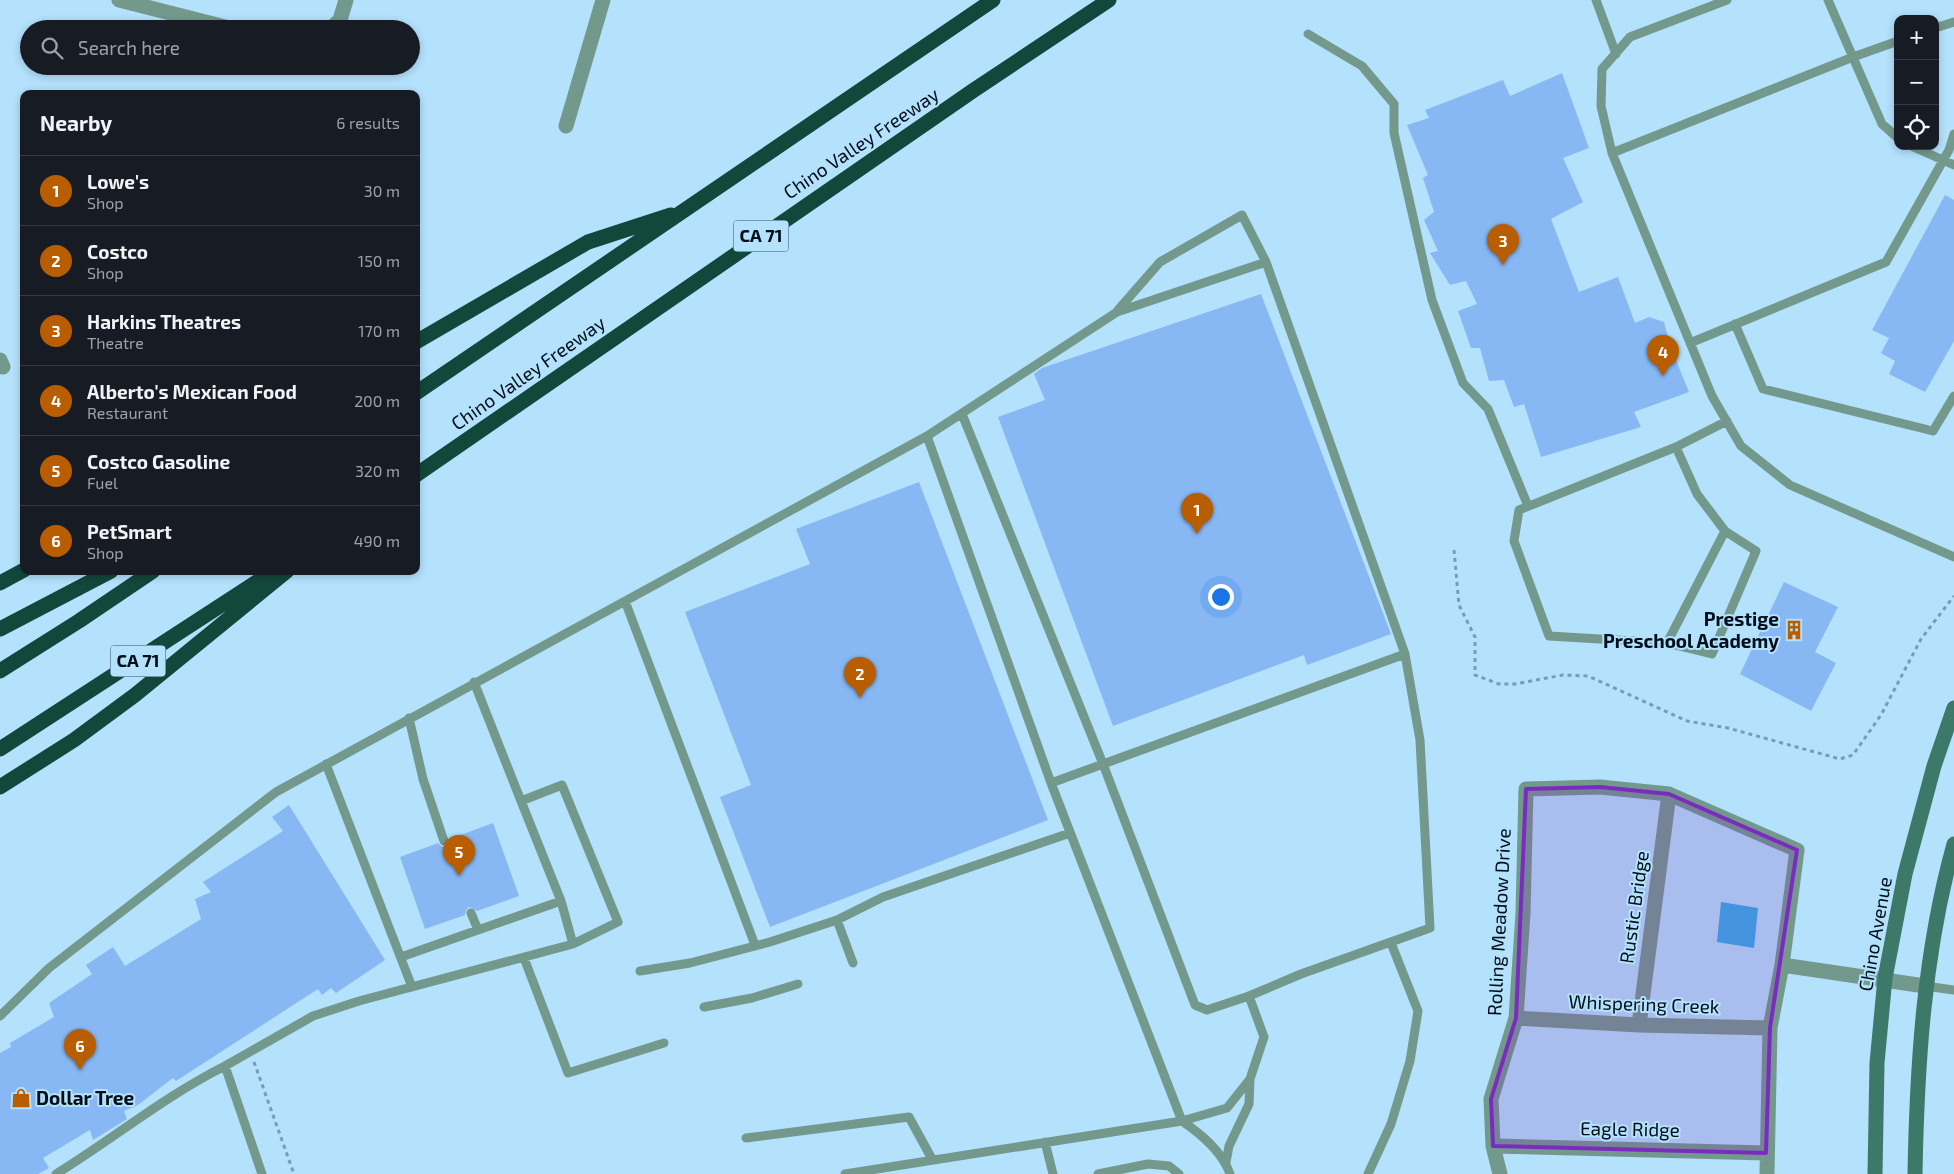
<!DOCTYPE html>
<html lang="en">
<head>
<meta charset="utf-8">
<style>
  body { margin:0; font-family:"Exo 2",sans-serif; background:#20242c; color:#f1f3f6 }
  .controls { position:absolute; right:15px; top:15px; display:grid; overflow:hidden; border-radius:10px; box-shadow:0 2px 8px #0003 }
  .controls button { width:45px; height:45px; display:grid; place-items:center; padding:0; border:0; border-bottom:1px solid #363941; background:#171b24; color:#f1f3f6; font:25px sans-serif }
  .you { position:absolute; left:1220px; top:596px; width:18px; height:18px; margin:-12px; border:4px solid #fff; border-radius:50%; background:#1a73e8; box-shadow:0 0 0 8px #1a73e833 }
  .badge { display:grid; place-items:center; width:32px; height:32px; border-radius:50%; background:#b95d01; color:#fff; font-size:16px; font-weight:700 }
  .pin { position:absolute; translate:-50% -41px; filter:drop-shadow(0 1px 2px #0008) }
  .pin::after { content:''; position:absolute; top:26px; width:18px; height:15px; background:inherit; clip-path:polygon(0 0,100% 0,50% 100%) }
  .list { margin:0; padding:0; list-style:none }
  h2 { display:flex; justify-content:space-between; align-items:center; height:65px; margin:0; padding:0 20px; font-size:21px }
  h2 small { font-size:16px; font-weight:400; color:#9ea1a6 }
  .list li { display:grid; grid-template-columns:32px 1fr auto; gap:15px; align-items:center; box-sizing:border-box; height:70px; padding:0 20px; border-top:1px solid #363941 }
  .list b { display:block; font-size:19px; white-space:nowrap }
  .list p { margin:0; font-size:16px; white-space:nowrap; color:#9ea1a6 }
  .list em { font-size:16px; font-style:normal; color:#9ea1a6 }
  .icon { flex:none; width:28px; height:28px; fill:none; stroke:currentColor; stroke-width:2; stroke-linecap:round; stroke-linejoin:round }
  .map { position:relative; flex:none; width:1954px; height:1174px; overflow:hidden }
  .search { position:absolute; background:#171b24; box-shadow:0 2px 8px #0003; left:20px; top:20px; width:400px; height:55px; display:flex; align-items:center; gap:12px; box-sizing:border-box; padding:0 18px; border-radius:28px; color:#9ea1a6; font-size:19px }
  .panel { position:absolute; background:#171b24; box-shadow:0 2px 8px #0003; left:20px; top:90px; width:400px; height:485px; border-radius:10px }
  .map>svg:first-child { display:block }
  .water { fill:#35ade6 }
  .building { fill:#88b8f3 }
  .lines { fill:none; stroke-linecap:round; stroke-linejoin:round }
  .path { stroke:#799cb2; stroke-width:3; stroke-dasharray:4 4; stroke-linecap:butt }
  .lane { stroke:#73998d; stroke-width:9 }
  .street { stroke:#73998d; stroke-width:15 }
  .secondary { stroke:#3d7969; stroke-width:15 }
  .highway { stroke:#12473b; stroke-width:15 }
  .marked { fill:#7b2cbf; fill-opacity:0.2; stroke:#7b2cbf; stroke-width:4; stroke-linejoin:round }
  .labels { text-anchor:middle; stroke-width:4; stroke-linejoin:round; paint-order:stroke }
  .shield { fill:#b4e1fc; stroke:#364d5e; stroke-width:1 }
  .shield-label { font-size:18px; font-weight:bold; fill:#000e1a }
  .street-label { font-size:19px; fill:#000e1a; stroke:#b4e1fc }
  .poi-label { font-size:19px; font-weight:bold; fill:#000e1a; stroke:#b4e1fc; text-anchor:end }
</style>
</head>
<body>
<div class="map">
<svg width="1954" height="1174" viewBox="0 0 1954 1174">
  <rect width="100%" height="100%" fill="#b4e1fc"/>
  <!-- water -->
  <path class="water" d="M 1721,902 L 1758,908 L 1754,948 L 1717,942 Z"/>
  <!-- building -->
  <path class="building" d="M 1562,73 L 1589,148 L 1563,158 L 1583,202 L 1551,219 L 1579,292 L 1618,277 L 1635,323 L 1649,317 L 1664,322 L 1671,348 L 1689,392 L 1634,412 L 1641,427 L 1541,457 L 1524,404 L 1514,407 L 1504,380 L 1489,381 L 1480,348 L 1471,348 L 1458,311 L 1477,304 L 1466,281 L 1450,285 L 1430,253 L 1438,251 L 1424,220 L 1434,212 L 1423,178 L 1428,175 L 1407,125 L 1429,118 L 1425,110 L 1503,80 L 1510,96 Z
    M 1945,195 L 1954,200 L 1954,341 L 1925,392 L 1889,374 L 1895,361 L 1881,353 L 1889,338 L 1872,330 Z
    M 1261,294 L 1391,634 L 1307,665 L 1304,655 L 1113,726 L 998,417 L 1045,400 L 1034,374 L 1042,368 Z
    M 919,482 L 1048,820 L 770,927 L 720,797 L 751,785 L 685,612 L 810,564 L 796,529 Z
    M 1784,582 L 1838,607 L 1815,652 L 1836,663 L 1811,711 L 1740,674 Z
    M 289,805 L 385,960 L 336,993 L 331,988 L 322,995 L 318,989 L 176,1081 L 173,1078 L 138,1105 L 124,1111 L 127,1119 L 93,1140 L 90,1130 L 43,1158 L 49,1168 L 38,1174 L 0,1174 L 0,1053 L 11,1047 L 10,1043 L 54,1017 L 49,1003 L 92,974 L 86,965 L 113,947 L 125,966 L 201,919 L 195,899 L 211,892 L 203,882 L 283,831 L 272,817 Z
    M 493,823 L 519,896 L 477,911 L 469,907 L 466,910 L 465,915 L 425,929 L 400,857 L 438,843 L 442,847 L 446,847 L 450,839 Z"/>
  <g class="lines">
    <!-- path -->
    <path class="path" d="M 1454,550 L 1459,605 L 1475,637 L 1475,675 L 1499,684 L 1515,684 L 1563,675 L 1588,676 L 1687,721 L 1728,728 L 1840,759 L 1853,755 L 1881,715 L 1921,639 L 1954,596
      M 254,1062 L 294,1174"/>
    <!-- lane -->
    <path class="lane" d="M 1596,0 L 1616,54
      M 1727,0 L 1630,37 L 1602,69 L 1601,106 L 1612,153 L 1712,396 L 1741,446 L 1790,485 L 1954,557
      M 1828,0 L 1882,124 L 1898,138
      M 1935,28 L 1954,22
      M 1308,34 L 1362,66 L 1394,104 L 1394,133 L 1432,300 L 1463,383 L 1488,409 L 1528,506
      M 1911,146 L 1954,165
      M 1612,153 L 1853,57 L 1898,41
      M 1118,310 L 1160,262 L 1242,215 L 1266,262 L 1405,654
      M 1735,324 L 1763,389 L 1933,431 L 1954,396
      M 1690,343 L 1886,262 L 1949,150 L 1954,134
      M 962,414 L 1103,764 L 1195,1005 L 1207,1010 L 1249,996
      M 927,436 L 1051,783 L 1182,1121 C 1201,1134 1222,1151 1230,1174
      M 1676,447 L 1519,510 L 1514,541 L 1549,636 L 1667,643 L 1712,654 L 1756,551 L 1725,531 L 1697,494 L 1676,447 L 1727,421
      M 625,601 L 755,945
      M 1667,643 L 1725,531
      M 474,682 L 521,801 L 562,785 L 618,922 L 573,944 L 561,901 L 521,801
      M 409,718 L 423,779 L 444,841
      M 326,764 L 412,987
      M 471,913 L 478,930
      M 837,920 L 853,963
      M 401,957 L 561,901
      M 524,958 L 568,1073 L 664,1043
      M 640,971 L 690,963 L 770,942 L 837,920 L 883,897 L 1070,833
      M 1925,986 L 1954,990
      M 704,1007 L 752,998 L 798,984
      M 0,1016 L 49,968 L 276,792 L 927,436 L 1117,312 L 1266,262
      M 746,1138 L 909,1117 L 932,1159
      M 1045,1142 L 1053,1174
      M 1226,1162 L 1229,1146 L 1249,1104 L 1250,1079
      M 56,1174 C 113,1139 165,1096 225,1066
      M 262,1174 L 225,1066 L 313,1016 L 359,1001 L 573,944
      M 845,1174 L 1182,1121 L 1227,1108 L 1250,1079 L 1264,1037 L 1249,996 L 1301,974 L 1430,928 L 1420,740 L 1405,654 L 1051,783
      M 1098,1174 L 1148,1164 L 1169,1166 L 1179,1174
      M 1368,1174 L 1391,1124 L 1410,1061 L 1418,1011 L 1391,943"/>
    <!-- street -->
    <path class="street" d="M 119,0 L 233,29
      M 330,29 L 340,20 L 346,0
      M 566,126 L 603,0
      M 0,360 L 3,367
      M 1782,965 L 1925,986
      M 1516,1018 L 1639,1025 L 1770,1028
      M 1639,1025 L 1669,794
      M 1493,1146 L 1766,1153
      M 1500,1174 L 1493,1146 L 1491,1099 L 1516,1018 L 1523,913 L 1526,789 L 1600,787 L 1669,794 L 1797,850 L 1782,965 L 1770,1028 L 1767,1174"/>
    <!-- secondary -->
    <path class="secondary" d="M 1875,1174 L 1877,1063 L 1885,978 L 1905,874 L 1934,766 L 1954,708
      M 1915,1174 C 1917,1063 1924,952 1954,844"/>
    <!-- highway -->
    <path class="highway" d="M 416,342 L 588,242 L 671,215
      M 416,393 L 993,0
      M 416,475 L 974,90 L 1109,0
      M 0,583 L 24,570
      M 0,629 L 111,571
      M 0,671 L 79,621 L 153,571
      M 0,749 L 269,574
      M 0,787 L 74,740 L 135,695 L 287,571"/>
  </g>
  <!-- marked area -->
  <path class="marked" d="M 1600,787 L 1669,794 L 1797,850 L 1770,1028 L 1766,1153 L 1493,1146 L 1491,1099 L 1516,1018 L 1526,789 Z"/>
  <!-- icons -->
  <defs>
    <symbol id="building-bare" viewBox="-9 -9 18 18"><path d="M-4-6H4V6H1V3H-1V6H-4ZM-2.5-4.3h1.7v1.8h-1.7ZM.8-4.3h1.7v1.8H.8ZM-2.5-1h1.7V.8h-1.7ZM.8-1h1.7V.8H.8Z" fill="#b95d01" stroke="#b4e1fc" stroke-width="2.5" paint-order="stroke"/></symbol>
    <symbol id="shop-bare" viewBox="-9 -9 18 18"><path d="M-5-2.5h2.3a2.7 3.5 0 0 1 5.4 0H5L5.5 6h-11ZM-1.5-2.5h3a1.5 2.3 0 0 0-3 0Z" fill="#b95d01" stroke="#b4e1fc" stroke-width="2.5" paint-order="stroke"/></symbol>
  </defs>
  <g fill-rule="evenodd">
    <use href="#building-bare" x="1780" y="616" width="28" height="28"/>
    <use href="#shop-bare" x="7" y="1084" width="28" height="28"/>
  </g>
  <g class="labels">
    <!-- shield labels -->
    <g class="shield">
      <rect x="733.5" y="220.5" width="55" height="31" rx="4"/>
      <rect x="110.5" y="645.5" width="55" height="31" rx="4"/>
    </g>
    <g class="shield-label">
      <text x="761" y="242">CA 71</text>
      <text x="138" y="667">CA 71</text>
    </g>
    <!-- street labels -->
    <g class="street-label">
      <text transform="translate(861 143) rotate(-34)" y="7">Chino Valley Freeway</text>
      <text transform="translate(528 373) rotate(-35)" y="7">Chino Valley Freeway</text>
      <text transform="translate(1634 907) rotate(-82)" y="7">Rustic Bridge</text>
      <text transform="translate(1499 922) rotate(-87)" y="7">Rolling Meadow Drive</text>
      <text transform="translate(1875 934) rotate(-80)" y="7">Chino Avenue</text>
      <text transform="translate(1644 1004) rotate(2)" y="7">Whispering Creek</text>
      <text transform="translate(1630 1129) rotate(1)" y="7">Eagle Ridge</text>
    </g>
    <!-- poi labels -->
    <g class="poi-label">
      <text x="1779" y="626">Prestige<tspan x="1779" dy="22">Preschool Academy</tspan></text>
      <text x="36" y="1105" text-anchor="start">Dollar Tree</text>
    </g>
  </g>
</svg>
<div class="controls">
<button>+</button>
<button>−</button>
<button><svg class="icon" aria-label="locate" viewBox="0 0 24 24"><circle cx="12" cy="12" r="6"/><path d="M12 2v4M12 18v4M2 12h4M18 12h4"/></svg></button>
</div>
<div class="you"></div>
<div class="pin badge" style="left:1197px;top:534px">1</div>
<div class="pin badge" style="left:860px;top:698px">2</div>
<div class="pin badge" style="left:1503px;top:265px">3</div>
<div class="pin badge" style="left:1663px;top:376px">4</div>
<div class="pin badge" style="left:459px;top:876px">5</div>
<div class="pin badge" style="left:80px;top:1070px">6</div>
<div class="search"><svg class="icon" aria-label="search" viewBox="0 0 24 24"><circle cx="10" cy="10" r="6"/><path d="M15 15l6 6"/></svg>Search here</div>
<section class="panel">
<h2>Nearby<small>6 results</small></h2>
<ul class="list">
<li><span class="badge">1</span><div><b>Lowe's</b><p>Shop</p></div><em>30 m</em></li>
<li><span class="badge">2</span><div><b>Costco</b><p>Shop</p></div><em>150 m</em></li>
<li><span class="badge">3</span><div><b>Harkins Theatres</b><p>Theatre</p></div><em>170 m</em></li>
<li><span class="badge">4</span><div><b>Alberto's Mexican Food</b><p>Restaurant</p></div><em>200 m</em></li>
<li><span class="badge">5</span><div><b>Costco Gasoline</b><p>Fuel</p></div><em>320 m</em></li>
<li><span class="badge">6</span><div><b>PetSmart</b><p>Shop</p></div><em>490 m</em></li>
</ul>
</section>
</div>
</body>
</html>
